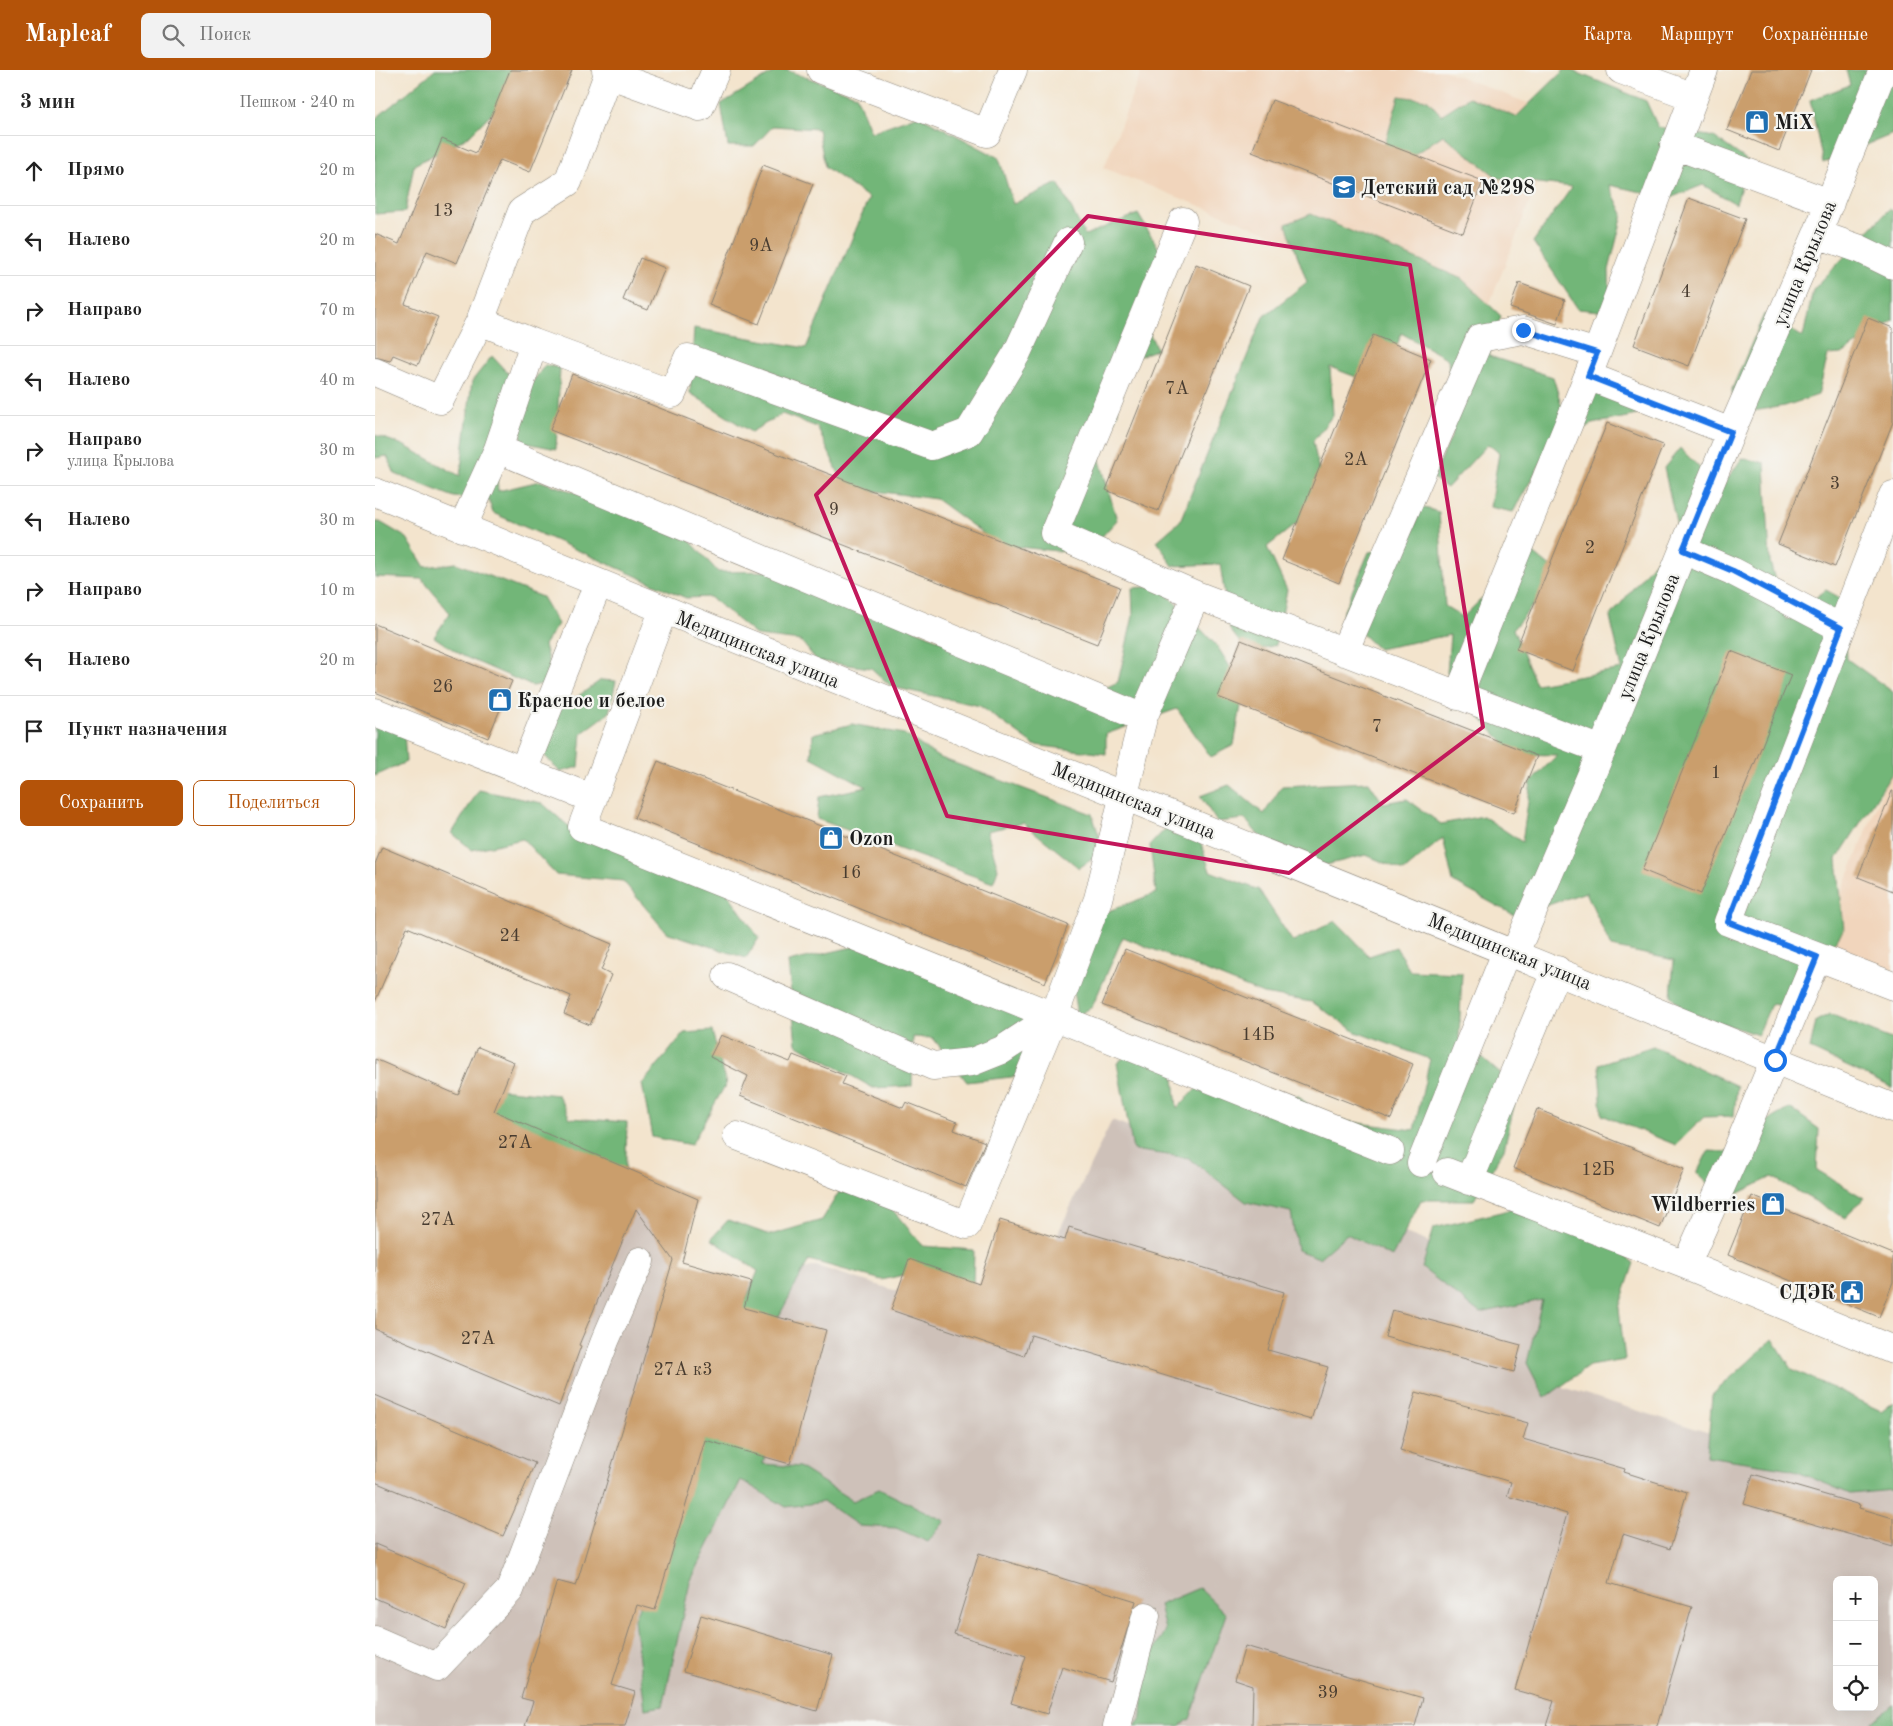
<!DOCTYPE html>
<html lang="ru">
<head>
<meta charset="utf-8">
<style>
  body { margin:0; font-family:"Old Standard TT",serif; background:#f2f2f2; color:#222 }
  .controls { position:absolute; right:15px; bottom:15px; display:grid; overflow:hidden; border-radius:8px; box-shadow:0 5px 20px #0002 }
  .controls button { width:45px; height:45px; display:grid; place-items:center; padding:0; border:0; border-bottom:1px solid #e0e0e0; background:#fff; color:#222; font:25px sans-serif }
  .stop { position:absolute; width:15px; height:15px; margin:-11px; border:4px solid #1a73e8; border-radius:50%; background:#fff }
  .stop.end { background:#1a73e8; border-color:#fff; box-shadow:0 1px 5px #0008 }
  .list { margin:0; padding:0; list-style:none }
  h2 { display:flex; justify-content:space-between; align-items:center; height:65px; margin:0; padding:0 20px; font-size:21px }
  h2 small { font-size:16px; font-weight:400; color:#767676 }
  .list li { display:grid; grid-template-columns:32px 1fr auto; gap:15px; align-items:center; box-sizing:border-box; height:70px; padding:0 20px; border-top:1px solid #e0e0e0 }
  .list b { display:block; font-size:19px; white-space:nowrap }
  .list p { margin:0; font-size:16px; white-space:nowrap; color:#767676 }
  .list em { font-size:16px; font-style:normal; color:#767676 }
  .actions { display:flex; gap:10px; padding:15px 20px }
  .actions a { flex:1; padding:11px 0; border:1px solid #b45309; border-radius:8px; text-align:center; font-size:18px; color:#b45309 }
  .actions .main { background:#b45309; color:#fff }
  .icon { flex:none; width:28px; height:28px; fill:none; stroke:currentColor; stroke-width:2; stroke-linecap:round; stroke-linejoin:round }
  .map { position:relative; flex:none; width:1518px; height:1656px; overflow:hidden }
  header { display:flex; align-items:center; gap:30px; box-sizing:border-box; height:70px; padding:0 25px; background:#b45309; color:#fff }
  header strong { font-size:24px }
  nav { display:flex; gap:28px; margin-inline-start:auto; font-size:18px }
  .search { width:350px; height:45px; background:#f2f2f2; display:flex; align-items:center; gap:12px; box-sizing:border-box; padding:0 18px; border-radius:8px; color:#767676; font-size:19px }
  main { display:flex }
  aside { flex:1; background:#fff }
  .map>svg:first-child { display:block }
  .built { fill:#f1d5bc }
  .industrial { fill:#cec1b9; fill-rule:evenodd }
  .forest { fill:#72b678; stroke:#47694a }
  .building { fill:#ca9e6c }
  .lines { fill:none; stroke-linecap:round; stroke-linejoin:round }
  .minor-casing { stroke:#888074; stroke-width:29 }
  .minor { stroke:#fff; stroke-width:28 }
  .route { stroke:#1a73e8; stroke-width:6 }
  .marked { fill:none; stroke:#c2185b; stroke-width:4; stroke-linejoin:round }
  .labels { text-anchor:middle; stroke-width:4.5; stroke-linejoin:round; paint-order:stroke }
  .number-label { font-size:18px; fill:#483c30 }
  .poi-label { font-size:20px; font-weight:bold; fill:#1c1c1c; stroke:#f6f6f2; text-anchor:start }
  .street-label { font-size:20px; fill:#1c1c1c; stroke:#f6f6f2 }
</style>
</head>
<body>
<header>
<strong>Mapleaf</strong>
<div class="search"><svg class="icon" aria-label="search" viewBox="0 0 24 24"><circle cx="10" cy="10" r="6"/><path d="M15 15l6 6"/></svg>Поиск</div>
<nav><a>Карта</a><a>Маршрут</a><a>Сохранённые</a></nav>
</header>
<main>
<aside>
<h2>3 мин<small>Пешком · 240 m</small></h2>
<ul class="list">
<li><svg class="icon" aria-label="ahead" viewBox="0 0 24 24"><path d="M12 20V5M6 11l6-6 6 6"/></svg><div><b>Прямо</b></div><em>20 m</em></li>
<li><svg class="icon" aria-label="left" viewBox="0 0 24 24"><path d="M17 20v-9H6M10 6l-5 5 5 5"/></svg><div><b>Налево</b></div><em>20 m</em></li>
<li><svg class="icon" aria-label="right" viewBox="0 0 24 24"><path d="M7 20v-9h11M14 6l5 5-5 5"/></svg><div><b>Направо</b></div><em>70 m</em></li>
<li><svg class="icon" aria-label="left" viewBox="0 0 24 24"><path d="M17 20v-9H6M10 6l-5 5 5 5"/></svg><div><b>Налево</b></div><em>40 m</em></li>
<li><svg class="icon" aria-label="right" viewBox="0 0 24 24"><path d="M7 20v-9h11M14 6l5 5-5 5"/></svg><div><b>Направо</b><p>улица Крылова</p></div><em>30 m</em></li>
<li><svg class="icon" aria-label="left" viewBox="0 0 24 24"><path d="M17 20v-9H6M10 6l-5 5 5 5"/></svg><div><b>Налево</b></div><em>30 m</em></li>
<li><svg class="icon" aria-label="right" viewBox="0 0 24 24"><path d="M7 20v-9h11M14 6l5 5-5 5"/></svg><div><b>Направо</b></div><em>10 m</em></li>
<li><svg class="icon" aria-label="left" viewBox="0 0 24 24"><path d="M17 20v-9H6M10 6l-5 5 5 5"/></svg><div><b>Налево</b></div><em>20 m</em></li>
<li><svg class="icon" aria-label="arrive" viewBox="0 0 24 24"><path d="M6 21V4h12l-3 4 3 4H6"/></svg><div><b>Пункт назначения</b></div></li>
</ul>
<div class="actions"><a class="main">Сохранить</a><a>Поделиться</a></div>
</aside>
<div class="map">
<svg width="1518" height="1656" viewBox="0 0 1518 1656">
  <rect width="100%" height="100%" fill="#f6f6f2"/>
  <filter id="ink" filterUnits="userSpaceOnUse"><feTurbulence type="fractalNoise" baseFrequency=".02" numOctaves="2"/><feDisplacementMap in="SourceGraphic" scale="10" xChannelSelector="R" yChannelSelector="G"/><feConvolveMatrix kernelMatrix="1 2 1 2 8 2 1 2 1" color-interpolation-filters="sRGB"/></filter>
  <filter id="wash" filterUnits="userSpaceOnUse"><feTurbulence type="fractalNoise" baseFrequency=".0096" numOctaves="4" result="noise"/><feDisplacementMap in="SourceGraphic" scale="20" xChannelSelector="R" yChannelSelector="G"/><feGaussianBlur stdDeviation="1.12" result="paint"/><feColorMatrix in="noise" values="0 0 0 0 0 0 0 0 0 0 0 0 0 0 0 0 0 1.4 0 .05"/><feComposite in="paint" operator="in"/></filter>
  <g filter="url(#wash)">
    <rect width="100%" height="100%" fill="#f3e4cd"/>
    <!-- built -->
    <path class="built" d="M 767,0 L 1068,0 L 1188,47 L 1109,248 L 729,98 Z
      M 1518,696 L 1518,929 L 1436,897 Z"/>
    <!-- industrial -->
    <path class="industrial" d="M 0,989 L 323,1129 L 307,1192 L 376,1212 L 441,1196 L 522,1221 L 534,1189 L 651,1230 L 737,1050 L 1196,1227 L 1171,1312 L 1518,1420 L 1518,1656 L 0,1656 ZM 1462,1510 L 1499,1510 L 1499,1637 L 1462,1637 Z"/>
    <!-- forest -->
    <path class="forest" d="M 60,0 L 148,0 L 150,9 L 93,67 L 39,95 L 30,142 L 0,144 L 0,49 Z
      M 402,0 L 411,0 L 481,25 L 496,62 L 543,45 L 624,88 L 638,134 L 683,113 L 710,165 L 763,144 L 797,200 L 763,239 L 782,279 L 731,300 L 743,342 L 724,387 L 742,450 L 711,484 L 624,475 L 561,429 L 470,417 L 442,357 L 407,344 L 376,362 L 315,323 L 319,258 L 431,278 L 494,128 L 450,97 L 443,59 L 398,56 L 379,76 L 353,76 L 346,34 Z
      M 1189,0 L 1196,0 L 1271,31 L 1283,57 L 1339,67 L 1373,91 L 1361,134 L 1328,115 L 1295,128 L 1234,115 L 1248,144 L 1234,200 L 1235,242 L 1203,239 L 1158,172 L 1197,117 L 1123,108 L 1068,65 L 1031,90 L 1008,81 L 1024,26 L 1053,30 L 1066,45 L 1094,27 L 1141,47 Z
      M 1471,0 L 1518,0 L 1518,64 L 1448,93 L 1435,30 L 1475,15 Z
      M 1514,139 L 1518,141 L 1518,250 L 1467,284 L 1453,285 L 1443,325 L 1410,336 L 1358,344 L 1357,319 L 1389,244 L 1428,267 L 1438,220 Z
      M 936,144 L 1087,209 L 1126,246 L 1114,286 L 1178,307 L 1187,337 L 1232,320 L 1262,345 L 1217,354 L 1172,382 L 1138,442 L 1115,437 L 1124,383 L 1113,374 L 1072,418 L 1058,408 L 1078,363 L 1073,289 L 1026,263 L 1017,293 L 989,310 L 955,297 L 958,345 L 938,371 L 947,416 L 936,442 L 892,477 L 912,520 L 901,575 L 873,582 L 855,560 L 845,494 L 798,496 L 782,471 L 805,451 L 888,247 L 932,212 L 911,154 Z
      M 117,286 L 150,322 L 170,295 L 185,298 L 181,379 L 147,372 L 145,350 L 119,357 L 123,421 L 165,411 L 301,455 L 343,502 L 404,501 L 704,630 L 743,612 L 758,546 L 757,518 L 784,516 L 842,576 L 869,619 L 859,675 L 836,687 L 802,639 L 731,664 L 731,684 L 659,675 L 605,636 L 517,617 L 496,598 L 442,591 L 426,571 L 382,566 L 335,527 L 311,528 L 118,443 L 114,431 L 79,427 L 20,404 L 12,386 L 0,388 L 0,365 L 28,375 L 85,406 L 97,311 Z
      M 1305,378 L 1346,419 L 1367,388 L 1390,393 L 1395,492 L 1411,550 L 1451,520 L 1469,530 L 1472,589 L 1518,622 L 1518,702 L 1462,789 L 1469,859 L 1434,908 L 1424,938 L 1396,934 L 1383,965 L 1310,941 L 1296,926 L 1299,890 L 1236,877 L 1211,822 L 1141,846 L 1078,812 L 1068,768 L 1029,801 L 991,785 L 951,795 L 886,768 L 870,749 L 842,752 L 825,726 L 854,715 L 889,744 L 907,716 L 994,712 L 1008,733 L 1032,729 L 1066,754 L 1108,746 L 1147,772 L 1156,712 L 1182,685 L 1139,684 L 1101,643 L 1107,609 L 1072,603 L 1075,565 L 1003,579 L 967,545 L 994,482 L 1033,477 L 1046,437 L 1064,442 L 1070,536 L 1088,547 L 1156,481 L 1184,504 L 1138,559 L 1161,614 L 1247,599 L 1235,547 L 1303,462 L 1289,398 Z
      M 0,452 L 5,452 L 32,468 L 50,497 L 81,493 L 167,527 L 183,554 L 169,575 L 179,612 L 157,616 L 88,586 L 59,567 L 75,543 L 47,509 L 0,507 Z
      M 226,610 L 241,611 L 234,643 L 207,663 L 204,697 L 185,702 L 170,686 L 179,643 Z
      M 0,635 L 28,646 L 31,692 L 0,706 Z
      M 477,654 L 529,664 L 563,687 L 717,744 L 729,781 L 704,798 L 648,753 L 612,761 L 623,799 L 618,813 L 442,749 L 444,727 L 492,717 L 436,687 L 438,664 Z
      M 104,720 L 167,733 L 205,766 L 338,802 L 384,868 L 371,888 L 291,862 L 248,811 L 181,805 L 148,769 L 97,780 L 77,763 Z
      M 796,753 L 824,767 L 835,801 L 884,820 L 918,872 L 960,851 L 994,886 L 1021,877 L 1035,901 L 1087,903 L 1084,968 L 1143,1019 L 1129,1079 L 1099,1130 L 1046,1130 L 1017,1187 L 972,1164 L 944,1188 L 922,1180 L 916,1142 L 871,1132 L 814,1088 L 758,1080 L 742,993 L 767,972 L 797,987 L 802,1038 L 825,1015 L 924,1026 L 944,1048 L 1039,1060 L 1055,989 L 981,962 L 937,932 L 888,924 L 748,867 L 717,937 L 702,946 L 698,920 L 728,843 L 781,823 L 775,775 Z
      M 512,869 L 640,923 L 662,956 L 645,1006 L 592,1012 L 558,968 L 538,967 L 537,1016 L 498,1018 L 421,974 L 413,892 Z
      M 1455,944 L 1518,970 L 1518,1018 L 1435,979 L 1441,951 Z
      M 337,961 L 351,1014 L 316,1075 L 277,1067 L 267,1014 L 309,963 Z
      M 1278,976 L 1362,1016 L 1359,1046 L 1329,1047 L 1301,1075 L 1227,1045 L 1224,994 Z
      M 104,1017 L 183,1025 L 195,1048 L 252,1052 L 250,1116 L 144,1082 Z
      M 1415,1038 L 1444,1059 L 1442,1100 L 1489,1128 L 1470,1148 L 1397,1107 L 1349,1130 L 1322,1103 L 1333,1081 L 1372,1083 L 1380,1058 Z
      M 464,1122 L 505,1125 L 548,1176 L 599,1180 L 598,1217 L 545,1201 L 507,1210 L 434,1190 L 389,1274 L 405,1312 L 388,1394 L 424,1397 L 478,1431 L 504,1419 L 570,1451 L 553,1472 L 521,1458 L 484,1456 L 449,1432 L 411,1437 L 366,1410 L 315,1512 L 288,1636 L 270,1639 L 259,1549 L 310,1421 L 319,1355 L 383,1201 L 336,1169 L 353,1150 L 395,1165 L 447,1150 Z
      M 1176,1130 L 1259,1193 L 1244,1238 L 1250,1290 L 1214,1296 L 1170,1328 L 1152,1293 L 1167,1230 L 1105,1243 L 1047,1198 L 1059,1158 Z
      M 1398,1269 L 1417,1299 L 1506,1341 L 1518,1332 L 1518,1420 L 1475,1424 L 1416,1399 L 1332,1386 L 1337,1325 Z
      M 824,1518 L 851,1544 L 815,1649 L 805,1656 L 760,1656 L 767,1647 L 770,1597 L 790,1560 L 784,1535 Z
      M 1518,1634 L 1518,1656 L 1493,1656 Z"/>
    <g id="blocks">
      <!-- building -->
      <path class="building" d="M 135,0 L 197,0 L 155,102 L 125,90 L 82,193 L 52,181 L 30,234 L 63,247 L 43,295 L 18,285 L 15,291 L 0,287 L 0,164 L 24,174 L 67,69 L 101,83 Z
        M 1376,0 L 1436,0 L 1404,81 L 1352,60 Z
        M 897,30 L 1108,111 L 1088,163 L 877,82 Z
        M 388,95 L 438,114 L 384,254 L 334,235 Z
        M 1314,128 L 1370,149 L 1314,296 L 1259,275 Z
        M 265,188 L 290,198 L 273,240 L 248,230 Z
        M 821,194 L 874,216 L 783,441 L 731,420 Z
        M 1144,213 L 1190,230 L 1182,254 L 1135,238 Z
        M 1493,248 L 1518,258 L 1518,352 L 1460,497 L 1403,474 Z
        M 998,265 L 1056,289 L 964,513 L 907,490 Z
        M 197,304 L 745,517 L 722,574 L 175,360 Z
        M 1232,353 L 1288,375 L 1198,601 L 1141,579 Z
        M 0,554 L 137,611 L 113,668 L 0,622 Z
        M 866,570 L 1162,686 L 1139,743 L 843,627 Z
        M 1356,581 L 1416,605 L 1326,824 L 1267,800 Z
        M 283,691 L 693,855 L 670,913 L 259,748 Z
        M 1517,721 L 1518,721 L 1518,821 L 1483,807 Z
        M 7,777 L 237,874 L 226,900 L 236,905 L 215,955 L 189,944 L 196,926 L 32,857 L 0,932 L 0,794 Z
        M 750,879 L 1038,994 L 1016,1049 L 727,935 Z
        M 346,965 L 415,992 L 418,985 L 471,1006 L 467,1014 L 528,1038 L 531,1032 L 582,1052 L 579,1060 L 610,1072 L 591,1117 L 365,1026 L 373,1006 L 335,987 Z
        M 103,977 L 139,992 L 119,1041 L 323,1129 L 307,1192 L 376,1212 L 369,1238 L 451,1260 L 415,1394 L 330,1370 L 280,1540 L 262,1535 L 237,1615 L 260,1622 L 250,1656 L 150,1656 L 158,1631 L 146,1628 L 182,1511 L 201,1516 L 298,1190 L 261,1139 L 204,1275 L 206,1276 L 184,1336 L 0,1259 L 0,989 L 83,1025 Z
        M 1162,1039 L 1309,1099 L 1285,1158 L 1138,1098 Z
        M 1377,1126 L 1518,1184 L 1518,1212 L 1504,1247 L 1353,1185 Z
        M 625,1150 L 690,1170 L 694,1157 L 909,1222 L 893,1280 L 953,1297 L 936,1350 L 656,1265 L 649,1286 L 516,1240 L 534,1189 L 604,1214 Z
        M 1017,1240 L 1146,1275 L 1139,1302 L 1010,1267 Z
        M 1041,1322 L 1153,1353 L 1148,1369 L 1250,1399 L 1249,1402 L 1312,1422 L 1295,1479 L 1248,1464 L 1234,1513 L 1317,1537 L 1282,1656 L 1171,1656 L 1179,1631 L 1140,1620 L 1192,1444 L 1132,1426 L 1136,1412 L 1025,1380 Z
        M 0,1325 L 160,1393 L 128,1466 L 0,1412 Z
        M 1378,1404 L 1485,1435 L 1484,1438 L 1518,1448 L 1518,1477 L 1369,1434 Z
        M 0,1474 L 91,1513 L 71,1559 L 0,1528 Z
        M 604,1483 L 761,1531 L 736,1612 L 687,1597 L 672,1644 L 636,1633 L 651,1586 L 579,1564 Z
        M 326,1545 L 458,1585 L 442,1641 L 309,1601 Z
        M 870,1576 L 1048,1628 L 1040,1656 L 877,1656 L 878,1616 L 860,1610 Z"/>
    </g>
  </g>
  <g filter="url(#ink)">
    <use href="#blocks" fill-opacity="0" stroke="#888074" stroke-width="1"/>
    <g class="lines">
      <defs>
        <path id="minor" d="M 231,0 L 233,4 L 193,112 L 147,141 L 105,251 L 159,273 L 297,324 L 313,288 L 557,376 L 594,362 L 642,283 L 693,172
          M 446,0 L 612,63 L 638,0
          M 1246,0 L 1319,27
          M 233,4 L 325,37 L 341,0
          M 1299,75 L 1455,133
          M 808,151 L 679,463 L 821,525
          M 1442,164 L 1485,179 L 1518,195
          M 0,302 L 65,330 L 105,251
          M 1213,306 L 1356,362
          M 123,379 L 768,648
          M 0,422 C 505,631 1013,831 1518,1038
          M 1518,425 L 1353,852 L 1518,916
          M 87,458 L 123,379 L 159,273
          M 1308,480 L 1357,501 L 1466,558
          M 288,541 L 207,757 L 1015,1081
          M 969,582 L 1105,268 L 1148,260 L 1222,283
          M 1083,626 L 1213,306 L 1329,0
          M 0,642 L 218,729
          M 148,701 L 223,514
          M 1140,883 L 1227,680 L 1356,362 L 1442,164 L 1508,0
          M 352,906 L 558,996 L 597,992 L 627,980 L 679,946
          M 362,1066 L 592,1155 L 679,946 L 723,829 L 768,648 L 821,525 L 1227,680
          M 1046,1093 L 1132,880
          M 1072,1102 L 1311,1195 L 1518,1280
          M 1094,1111 L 1182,900
          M 1311,1195 L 1360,1085 L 1442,887
          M 0,1570 L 62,1597 L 135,1520 L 230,1271 L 265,1191
          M 742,1656 L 771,1546"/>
      </defs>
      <!-- minor casing -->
      <use href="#minor" class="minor-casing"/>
      <!-- minor -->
      <use href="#minor" class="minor"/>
    </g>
  </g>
  <g class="lines" filter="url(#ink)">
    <!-- route -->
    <path class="route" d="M 1148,260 L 1222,283 L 1213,306 L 1356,362 L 1308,480 L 1358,501 L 1466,558 L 1353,852 L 1442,887 L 1400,990"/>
  </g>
  <!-- marked area -->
  <path class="marked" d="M 713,146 L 1035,195 L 1108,657 L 914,803 L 572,746 L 441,425 Z"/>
  <!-- icons -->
  <defs>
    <symbol id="shop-square" viewBox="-11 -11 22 22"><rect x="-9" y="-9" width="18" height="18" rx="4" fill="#1f6fb2" stroke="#f6f6f2"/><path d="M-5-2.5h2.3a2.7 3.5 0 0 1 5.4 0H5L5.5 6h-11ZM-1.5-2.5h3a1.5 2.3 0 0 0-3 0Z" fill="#fff"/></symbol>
    <symbol id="school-square" viewBox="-11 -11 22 22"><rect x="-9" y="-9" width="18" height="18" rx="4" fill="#1f6fb2" stroke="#f6f6f2"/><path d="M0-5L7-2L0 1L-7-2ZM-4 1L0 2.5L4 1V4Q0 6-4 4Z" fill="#fff"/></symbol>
    <symbol id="civic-square" viewBox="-11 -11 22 22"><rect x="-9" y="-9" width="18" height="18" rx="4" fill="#1f6fb2" stroke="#f6f6f2"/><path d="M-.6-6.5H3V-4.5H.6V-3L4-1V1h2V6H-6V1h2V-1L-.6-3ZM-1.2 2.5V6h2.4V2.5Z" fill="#fff"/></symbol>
  </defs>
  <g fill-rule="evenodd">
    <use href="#shop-square" x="1368" y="38" width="28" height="28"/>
    <use href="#school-square" x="955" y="103" width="28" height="28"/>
    <use href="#shop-square" x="111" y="616" width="28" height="28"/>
    <use href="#shop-square" x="442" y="754" width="28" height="28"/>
    <use href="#shop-square" x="1384" y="1120" width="28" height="28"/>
    <use href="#civic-square" x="1463" y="1208" width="28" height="28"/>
  </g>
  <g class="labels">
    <!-- number labels -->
    <g class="number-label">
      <text x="68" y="146">13</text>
      <text x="386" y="181">9А</text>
      <text x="1311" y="227">4</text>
      <text x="802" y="324">7А</text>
      <text x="981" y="395">2А</text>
      <text x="1460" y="419">3</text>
      <text x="459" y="445">9</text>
      <text x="1215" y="483">2</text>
      <text x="68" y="622">26</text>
      <text x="1002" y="662">7</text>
      <text x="1341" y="708">1</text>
      <text x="476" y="808">16</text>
      <text x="135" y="871">24</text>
      <text x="883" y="970">14Б</text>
      <text x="140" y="1078">27А</text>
      <text x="1223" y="1105">12Б</text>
      <text x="63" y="1155">27А</text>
      <text x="103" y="1274">27А</text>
      <text x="308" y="1305">27А к3</text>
      <text x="953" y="1628">39</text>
    </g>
    <!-- poi labels -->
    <g class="poi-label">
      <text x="1400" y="59">MiX</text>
      <text x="986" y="124">Детский сад №298</text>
      <text x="142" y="637">Красное и белое</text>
      <text x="474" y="775">Ozon</text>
      <text x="1380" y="1141" text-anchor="end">Wildberries</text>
      <text x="1460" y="1229" text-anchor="end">СДЭК</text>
    </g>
    <!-- street labels -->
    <g class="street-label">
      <text transform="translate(1429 193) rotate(-67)" y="7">улица Крылова</text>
      <text transform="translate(1273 566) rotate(-68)" y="7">улица Крылова</text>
      <text transform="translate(383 579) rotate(22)" y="7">Медицинская улица</text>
      <text transform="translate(759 730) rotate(22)" y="7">Медицинская улица</text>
      <text transform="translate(1135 881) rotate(22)" y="7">Медицинская улица</text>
    </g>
  </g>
</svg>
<div class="controls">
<button>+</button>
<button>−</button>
<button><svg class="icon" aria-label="locate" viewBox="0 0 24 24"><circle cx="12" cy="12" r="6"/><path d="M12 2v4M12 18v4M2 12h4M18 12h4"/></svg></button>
</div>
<div class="stop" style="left:1400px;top:990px"></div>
<div class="stop end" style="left:1148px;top:260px"></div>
</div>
</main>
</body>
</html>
